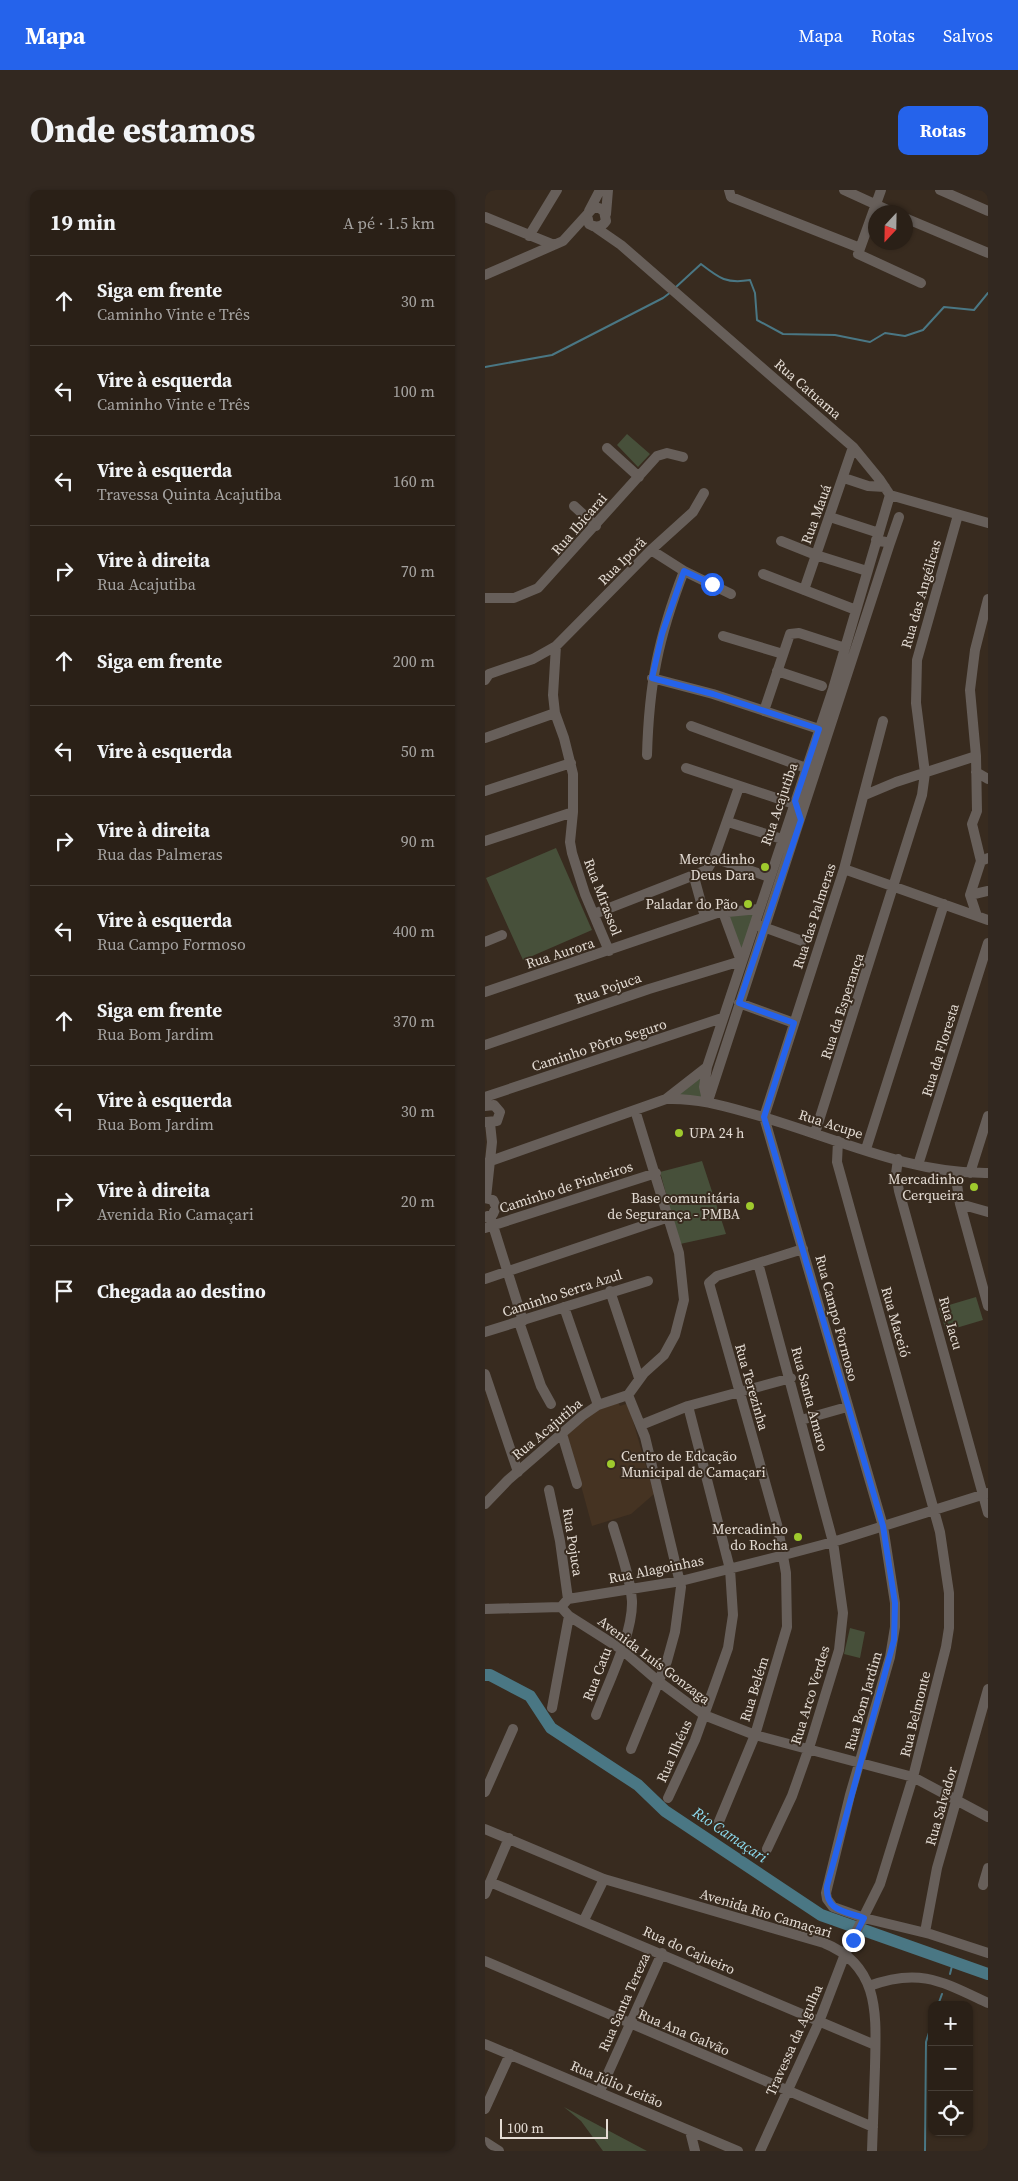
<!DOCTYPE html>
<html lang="pt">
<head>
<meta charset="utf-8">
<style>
  body { margin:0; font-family:"Source Serif 4",serif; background:#322820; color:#f1f3f6 }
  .controls { position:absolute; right:15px; bottom:15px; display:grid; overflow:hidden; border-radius:10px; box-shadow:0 1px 4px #0004 }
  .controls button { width:45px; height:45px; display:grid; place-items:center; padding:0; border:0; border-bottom:1px solid #463e36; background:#2a2017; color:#f1f3f6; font:25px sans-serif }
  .compass { position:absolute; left:383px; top:15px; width:45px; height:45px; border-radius:50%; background:#2a2017; box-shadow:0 1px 4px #0004; rotate:202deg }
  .scale { position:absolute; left:15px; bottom:12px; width:108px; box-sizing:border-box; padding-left:5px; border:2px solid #e4dcd4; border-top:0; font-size:14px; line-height:18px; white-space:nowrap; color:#e4dcd4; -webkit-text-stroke:4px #382b1f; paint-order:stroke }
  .stop { position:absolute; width:15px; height:15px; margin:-11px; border:4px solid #2563eb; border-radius:50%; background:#fff }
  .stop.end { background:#2563eb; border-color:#fff; box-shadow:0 1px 5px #0008 }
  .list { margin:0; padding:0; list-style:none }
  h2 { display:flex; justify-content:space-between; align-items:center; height:65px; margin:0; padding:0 20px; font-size:21px }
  h2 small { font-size:16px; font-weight:400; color:#a5a3a1 }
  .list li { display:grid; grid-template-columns:32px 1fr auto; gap:15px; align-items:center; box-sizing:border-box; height:90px; padding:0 20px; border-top:1px solid #463e36 }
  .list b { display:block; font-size:19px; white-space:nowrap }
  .list p { margin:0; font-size:16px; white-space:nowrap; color:#a5a3a1 }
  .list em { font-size:16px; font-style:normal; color:#a5a3a1 }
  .icon { flex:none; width:28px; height:28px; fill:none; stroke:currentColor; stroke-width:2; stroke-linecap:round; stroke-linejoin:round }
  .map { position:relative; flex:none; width:503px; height:1961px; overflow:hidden; border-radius:10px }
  header { display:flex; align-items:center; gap:30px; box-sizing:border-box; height:70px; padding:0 25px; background:#2563eb; color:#fff }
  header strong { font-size:24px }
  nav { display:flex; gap:28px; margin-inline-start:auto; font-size:18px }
  .intro { display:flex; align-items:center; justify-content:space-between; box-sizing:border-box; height:120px; padding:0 30px }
  h1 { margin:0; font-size:35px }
  .button { padding:12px 22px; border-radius:10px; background:#2563eb; color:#fff; font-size:18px; font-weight:700 }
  main { display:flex; gap:30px; padding:0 30px }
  aside { flex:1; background:#2a2017; border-radius:10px; box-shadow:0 1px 4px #0004 }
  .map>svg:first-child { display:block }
  .built { fill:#453322 }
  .green { fill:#47503a }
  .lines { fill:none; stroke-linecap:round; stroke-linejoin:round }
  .stream { stroke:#4a7784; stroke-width:2 }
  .river { stroke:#4a7784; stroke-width:12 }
  .minor { stroke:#675f5a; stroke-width:10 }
  .route { stroke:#2563eb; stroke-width:6 }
  .poi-dot { fill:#9fca2d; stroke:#382b1f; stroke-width:2 }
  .labels { text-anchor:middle; stroke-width:4; stroke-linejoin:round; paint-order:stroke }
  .street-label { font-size:14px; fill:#e4dcd4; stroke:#382b1f }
  .poi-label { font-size:14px; fill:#e4dcd4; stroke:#382b1f; text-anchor:end }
  .water-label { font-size:15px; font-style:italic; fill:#8dddf2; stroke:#382b1f }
</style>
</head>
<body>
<header>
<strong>Mapa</strong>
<nav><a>Mapa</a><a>Rotas</a><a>Salvos</a></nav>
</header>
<div class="intro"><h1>Onde estamos</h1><a class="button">Rotas</a></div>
<main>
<aside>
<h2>19 min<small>A pé · 1.5 km</small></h2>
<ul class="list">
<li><svg class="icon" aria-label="ahead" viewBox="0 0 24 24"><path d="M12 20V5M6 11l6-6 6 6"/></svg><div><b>Siga em frente</b><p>Caminho Vinte e Três</p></div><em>30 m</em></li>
<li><svg class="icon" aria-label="left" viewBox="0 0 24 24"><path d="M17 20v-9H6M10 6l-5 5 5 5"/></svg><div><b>Vire à esquerda</b><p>Caminho Vinte e Três</p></div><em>100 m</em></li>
<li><svg class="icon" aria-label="left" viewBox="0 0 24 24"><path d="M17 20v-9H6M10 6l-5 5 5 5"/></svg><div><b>Vire à esquerda</b><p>Travessa Quinta Acajutiba</p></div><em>160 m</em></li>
<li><svg class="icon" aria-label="right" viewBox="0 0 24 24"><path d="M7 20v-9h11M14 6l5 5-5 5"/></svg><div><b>Vire à direita</b><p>Rua Acajutiba</p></div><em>70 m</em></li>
<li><svg class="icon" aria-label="ahead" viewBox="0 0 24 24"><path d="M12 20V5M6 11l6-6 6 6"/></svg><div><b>Siga em frente</b></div><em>200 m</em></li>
<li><svg class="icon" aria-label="left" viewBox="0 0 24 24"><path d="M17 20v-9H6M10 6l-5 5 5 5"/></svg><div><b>Vire à esquerda</b></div><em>50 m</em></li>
<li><svg class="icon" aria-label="right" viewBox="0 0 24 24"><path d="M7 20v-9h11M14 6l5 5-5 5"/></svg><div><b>Vire à direita</b><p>Rua das Palmeras</p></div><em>90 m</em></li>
<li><svg class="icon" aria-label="left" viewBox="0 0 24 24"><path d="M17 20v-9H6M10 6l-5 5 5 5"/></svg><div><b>Vire à esquerda</b><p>Rua Campo Formoso</p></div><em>400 m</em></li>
<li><svg class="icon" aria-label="ahead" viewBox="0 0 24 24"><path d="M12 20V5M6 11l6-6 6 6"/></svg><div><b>Siga em frente</b><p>Rua Bom Jardim</p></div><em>370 m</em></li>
<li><svg class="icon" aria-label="left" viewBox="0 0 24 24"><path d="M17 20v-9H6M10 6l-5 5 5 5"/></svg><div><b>Vire à esquerda</b><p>Rua Bom Jardim</p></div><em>30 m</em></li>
<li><svg class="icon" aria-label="right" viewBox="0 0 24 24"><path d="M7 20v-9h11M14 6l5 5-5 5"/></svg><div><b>Vire à direita</b><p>Avenida Rio Camaçari</p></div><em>20 m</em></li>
<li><svg class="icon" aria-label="arrive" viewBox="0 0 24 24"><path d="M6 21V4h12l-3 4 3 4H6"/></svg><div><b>Chegada ao destino</b></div></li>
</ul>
</aside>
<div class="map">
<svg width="503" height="1961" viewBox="0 0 503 1961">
  <rect width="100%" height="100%" fill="#382b1f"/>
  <!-- built -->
  <path class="built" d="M 133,1212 L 135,1216 L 141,1214 L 144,1217 L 169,1304 L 146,1324 L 107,1336 L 82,1244 L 115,1217 Z"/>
  <!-- green -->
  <path class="green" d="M 142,244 L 165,264 L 153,277 L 132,255 Z
    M 71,658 L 107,740 L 38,770 L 1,688 Z
    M 273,719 L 256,770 L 238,725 Z
    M 221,879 L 219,909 L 186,908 Z
    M 217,971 L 241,1044 L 195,1054 L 175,982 Z
    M 491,1107 L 498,1130 L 461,1141 L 454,1118 Z
    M 365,1438 L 380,1442 L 375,1468 L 359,1464 Z
    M 79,1917 L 162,1961 L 118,1961 L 96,1931 Z"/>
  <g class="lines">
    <!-- stream -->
    <path class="stream" d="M 191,97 L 216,74 C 234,88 241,94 265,90 L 270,103 L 272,130 L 298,144 L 350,145 L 385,152 L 400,143 L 420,146 L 438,140 L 459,117 L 489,120 L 503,103
      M 0,177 L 67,165 L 178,108 L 186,102
      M 465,1784 L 468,1772
      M 453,1815 L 457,1804
      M 440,1961 L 441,1852 L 447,1833"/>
    <!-- river -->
    <path class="river" d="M 0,1485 L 5,1485 L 45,1506 L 66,1538 L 153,1595 L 180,1621 L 336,1725 L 503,1784"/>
    <!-- minor -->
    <path class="minor" d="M 244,0 L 246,7 L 375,58
      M 359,0 L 407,22
      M 396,0 L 373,64 L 436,93
      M 455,0 L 503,21
      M 104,21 L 115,0
      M 121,24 L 123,0
      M 0,27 L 69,55
      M 420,28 L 503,63
      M 110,37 L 136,55 L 368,257 L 395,290 L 405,305 L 503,333
      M 44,46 L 72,0
      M 0,85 L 78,51 L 108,18 L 114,18 L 119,21 L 121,31 C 117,37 110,38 104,34 L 102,25
      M 122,258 L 154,287
      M 359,288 L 383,296 L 400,297
      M 89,316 L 111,336
      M 345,327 L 394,343
      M 296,351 L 331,365 L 382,381
      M 405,353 L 414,327
      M 166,360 L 199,381 L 246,404
      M 278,384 L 371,420
      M 319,400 L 368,257
      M 0,408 L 29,408 L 53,398 L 172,266 L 182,263 L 198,267
      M 238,446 L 298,464
      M 71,456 L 68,505 L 70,523 L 79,548 L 88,584 L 88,622 L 85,652 L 87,663 L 100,704 L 124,761
      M 292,481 L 337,496
      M 167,488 L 228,504 L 334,539
      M 0,490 L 4,484 L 48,469 L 71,456 L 166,360 L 208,322 L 219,303
      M 279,521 L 305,444 L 314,443 L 360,458
      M 398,531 L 359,679 L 279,927 L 398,1336 L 410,1413 L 410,1437 L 405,1467 L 365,1605 L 341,1703 L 342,1709 L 348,1717 L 379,1728 L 445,1744 L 503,1763
      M 206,536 L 321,578
      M 0,548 L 70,523
      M 162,565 C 164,494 173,448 199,381
      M 491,566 L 492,621 L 487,634 L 496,671
      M 201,578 L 309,614
      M 491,582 L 503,589
      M 0,601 L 86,573
      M 380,605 L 411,592 L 491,566 L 485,500 L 490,460 L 503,409
      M 243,632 L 297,649
      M 0,651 L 88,622
      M 229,668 L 284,687
      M 359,679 L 503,730
      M 209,687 L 220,727
      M 485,705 L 503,701
      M 109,724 L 222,680 L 229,668 L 254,597
      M 492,726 L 485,705 L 496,671 L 503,668
      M 273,735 L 317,751
      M 0,752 L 17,745
      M 0,802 L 232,723 L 274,719
      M 254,813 L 309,833
      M 0,855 L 164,799 L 256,771 L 238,722
      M 222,877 L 219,897 L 222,910
      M 0,907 L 237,828
      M 182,909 C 211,908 236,915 264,923 C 342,944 421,984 503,983
      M 223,911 L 405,353 L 391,350
      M 0,916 L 9,915 L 15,922 L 12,931 L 1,932
      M 330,943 L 437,605 L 440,583 L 431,513 L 432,470 L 473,325
      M 381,959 L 459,714
      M 413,969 L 411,984 L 414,1001 L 503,1323
      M 0,973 L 181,909 L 222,877 L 348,499 L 405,305
      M 433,975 L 503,753
      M 470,982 L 475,1014 L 503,1116
      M 485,983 L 503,926
      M 0,1008 L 8,1010 L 11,1017 L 8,1024 L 0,1027
      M 1,1008 L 7,952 L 5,933
      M 475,1014 L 503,1022
      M 5,1026 L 38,1131
      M 0,1038 L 171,983
      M 273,1073 L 348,1352 L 358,1423 L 354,1460 L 324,1558 L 307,1606 L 282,1659
      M 0,1089 L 184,1027
      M 125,1101 L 154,1188
      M 79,1117 L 113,1215
      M 34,1132 L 56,1196 L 66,1214
      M 0,1142 L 163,1091
      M 0,1184 L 33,1282
      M 143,1205 L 160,1247 L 196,1397 L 190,1442 L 182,1471 L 146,1559
      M 316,1230 L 362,1217
      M 156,1235 L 203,1216 L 306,1188
      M 77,1244 L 92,1294
      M 64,1300 L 75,1351 L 83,1409
      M 0,1314 L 23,1290 L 97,1226 L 113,1215 L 143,1205 L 159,1183 L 179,1165 L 190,1145 L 199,1110 L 194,1063 L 150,920
      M 76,1417 L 84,1426 L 136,1459 L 173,1491 L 219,1525 L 270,1545 L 428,1587 L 503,1627
      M 76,1417 L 83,1409 L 196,1391 L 299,1365 L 348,1352 L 503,1303
      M 0,1419 L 76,1417
      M 67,1518 L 84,1426
      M 111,1525 C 123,1493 148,1444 147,1411 C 145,1386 135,1360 128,1336
      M 0,1602 L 28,1539
      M 183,1608 L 210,1550 L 232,1489 L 243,1458 L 248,1425 L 245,1379 L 203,1216
      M 233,1634 L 270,1545 L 302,1437 L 301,1383 L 293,1338 L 224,1093 L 232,1086 L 318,1059
      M 0,1639 L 119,1689 L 339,1753 C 396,1776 391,1826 390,1877 C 389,1905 388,1933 387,1961
      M 5,1692 L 390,1855
      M 498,1695 L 503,1678
      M 0,1704 L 24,1648
      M 99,1730 L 119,1689
      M 440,1742 L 452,1678 L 503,1499
      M 0,1771 L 388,1937
      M 384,1796 C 435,1777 458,1792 503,1813
      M 0,1854 L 253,1961
      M 115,1901 L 177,1763
      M 0,1919 L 25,1864
      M 205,1941 L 210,1961
      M 0,1952 L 14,1961
      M 275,1961 L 334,1832 L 360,1764 L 395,1694 L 428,1587 L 461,1457 L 464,1438 L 464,1403 L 455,1342 L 352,972 L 353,951"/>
  </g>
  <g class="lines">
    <!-- route -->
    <path class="route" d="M 227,394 L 199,381 L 177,444 L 167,488 L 228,504 L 334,539 L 310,611 L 316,630 L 254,813 L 309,833 L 279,927 L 398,1336 L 410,1413 L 409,1450 L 342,1696 C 340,1721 359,1721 379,1728 L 368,1750"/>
  </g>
  <!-- markers -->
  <g class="poi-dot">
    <circle cx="280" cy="677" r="5"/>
    <circle cx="263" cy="714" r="5"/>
    <circle cx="194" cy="943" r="5"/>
    <circle cx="489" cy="997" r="5"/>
    <circle cx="265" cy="1016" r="5"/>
    <circle cx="126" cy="1274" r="5"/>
    <circle cx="313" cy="1347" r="5"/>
  </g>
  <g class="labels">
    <!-- street labels -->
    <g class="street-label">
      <text transform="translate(323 199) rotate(41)" y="5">Rua Catuama</text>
      <text transform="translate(331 324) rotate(-70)" y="5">Rua Mauá</text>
      <text transform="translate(94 334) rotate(-49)" y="5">Rua Ibicarai</text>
      <text transform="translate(137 371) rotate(-45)" y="5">Rua Iporã</text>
      <text transform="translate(436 404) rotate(-74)" y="5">Rua das Angélicas</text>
      <text transform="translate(294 614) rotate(-71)" y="5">Rua Acajutiba</text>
      <text transform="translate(118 707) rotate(69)" y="5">Rua Mirassol</text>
      <text transform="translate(329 726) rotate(-72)" y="5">Rua das Palmeras</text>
      <text transform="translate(75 763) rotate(-18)" y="5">Rua Aurora</text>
      <text transform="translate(123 798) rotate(-19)" y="5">Rua Pojuca</text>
      <text transform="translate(357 816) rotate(-72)" y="5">Rua da Esperança</text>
      <text transform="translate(114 855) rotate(-18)" y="5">Caminho Pôrto Seguro</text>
      <text transform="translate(455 860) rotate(-73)" y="5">Rua da Floresta</text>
      <text transform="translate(346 934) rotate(18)" y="5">Rua Acupe</text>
      <text transform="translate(81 997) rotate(-18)" y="5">Caminho de Pinheiros</text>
      <text transform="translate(77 1103) rotate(-18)" y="5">Caminho Serra Azul</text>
      <text transform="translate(352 1128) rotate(75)" y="5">Rua Campo Formoso</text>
      <text transform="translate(411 1132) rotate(74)" y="5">Rua Maceió</text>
      <text transform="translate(466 1133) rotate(74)" y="5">Rua Iacu</text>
      <text transform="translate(267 1197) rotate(74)" y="5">Rua Terezinha</text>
      <text transform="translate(325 1209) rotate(75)" y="5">Rua Santa Amaro</text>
      <text transform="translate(62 1239) rotate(-40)" y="5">Rua Acajutiba</text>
      <text transform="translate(88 1352) rotate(81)" y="5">Rua Pojuca</text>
      <text transform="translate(171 1379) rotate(-11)" y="5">Rua Alagoinhas</text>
      <text transform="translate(169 1470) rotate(37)" y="5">Avenida Luís Gonzaga</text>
      <text transform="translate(112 1484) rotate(-69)" y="5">Rua Catu</text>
      <text transform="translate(269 1499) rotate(-73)" y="5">Rua Belém</text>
      <text transform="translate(325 1505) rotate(-73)" y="5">Rua Arco Verdes</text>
      <text transform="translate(378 1511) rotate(-74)" y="5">Rua Bom Jardim</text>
      <text transform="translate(430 1524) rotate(-76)" y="5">Rua Belmonte</text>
      <text transform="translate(189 1561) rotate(-66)" y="5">Rua Ilhéus</text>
      <text transform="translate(456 1616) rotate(-74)" y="5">Rua Salvador</text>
      <text transform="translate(281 1723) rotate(17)" y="5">Avenida Rio Camaçari</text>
      <text transform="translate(204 1760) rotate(24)" y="5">Rua do Cajueiro</text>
      <text transform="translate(139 1812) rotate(-66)" y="5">Rua Santa Tereza</text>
      <text transform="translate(199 1842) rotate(23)" y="5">Rua Ana Galvão</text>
      <text transform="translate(309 1850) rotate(-66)" y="5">Travessa da Agulha</text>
      <text transform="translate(132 1894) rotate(23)" y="5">Rua Júlio Leitão</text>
    </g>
    <!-- poi labels -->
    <g class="poi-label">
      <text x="270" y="674">Mercadinho<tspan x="270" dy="16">Deus Dara</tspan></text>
      <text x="253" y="719">Paladar do Pão</text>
      <text x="204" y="948" text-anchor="start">UPA 24 h</text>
      <text x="479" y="994">Mercadinho<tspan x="479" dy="16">Cerqueira</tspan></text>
      <text x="255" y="1013">Base comunitária<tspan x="255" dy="16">de Segurança - PMBA</tspan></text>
      <text x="136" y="1271" text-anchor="start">Centro de Edcação<tspan x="136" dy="16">Municipal de Camaçari</tspan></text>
      <text x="303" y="1344">Mercadinho<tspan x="303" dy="16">do Rocha</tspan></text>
    </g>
    <!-- water labels -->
    <g class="water-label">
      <text transform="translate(245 1645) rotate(34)" y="5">Rio Camaçari</text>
    </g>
  </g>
</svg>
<div class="controls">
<button>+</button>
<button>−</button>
<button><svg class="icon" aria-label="locate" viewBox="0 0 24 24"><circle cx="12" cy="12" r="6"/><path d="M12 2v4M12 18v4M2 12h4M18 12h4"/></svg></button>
</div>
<svg class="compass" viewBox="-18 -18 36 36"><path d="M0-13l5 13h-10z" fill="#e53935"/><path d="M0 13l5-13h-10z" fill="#a5a3a1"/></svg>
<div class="scale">100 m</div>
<div class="stop" style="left:227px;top:394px"></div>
<div class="stop end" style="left:368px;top:1750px"></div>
</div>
</main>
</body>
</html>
